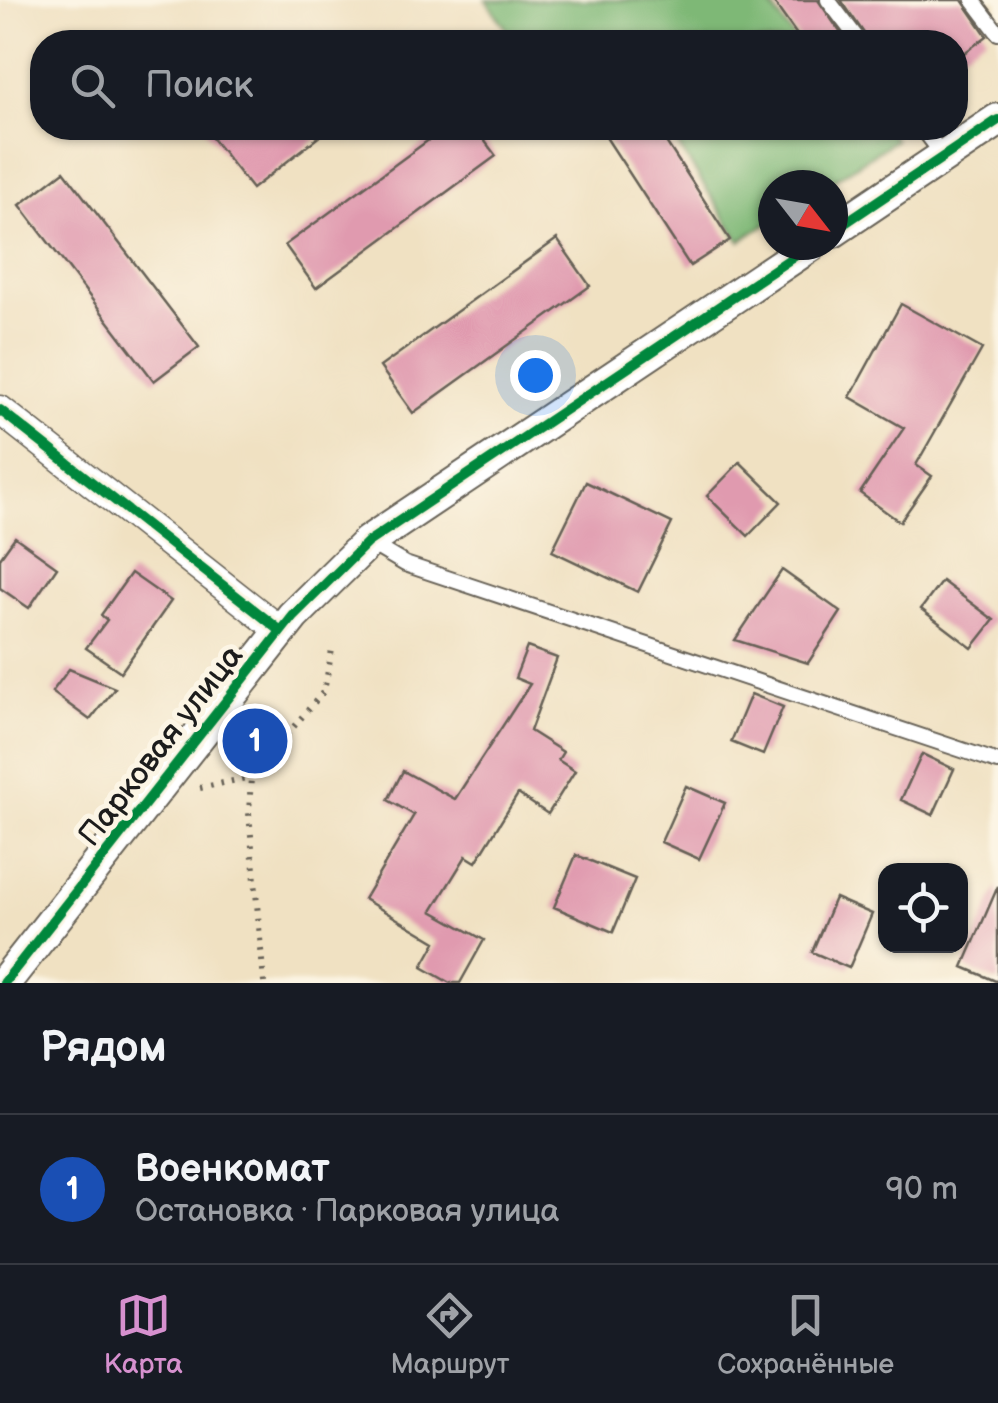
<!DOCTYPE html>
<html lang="ru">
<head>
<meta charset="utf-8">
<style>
  body { margin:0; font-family:"Balsamiq Sans",sans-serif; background:#242831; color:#f1f3f6 }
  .controls { position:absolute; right:30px; bottom:30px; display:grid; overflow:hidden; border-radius:20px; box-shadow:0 2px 8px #0004 }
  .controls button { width:90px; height:90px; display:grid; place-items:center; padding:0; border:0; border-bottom:2px solid #363941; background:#171b24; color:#f1f3f6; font:50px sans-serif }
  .compass { position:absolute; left:758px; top:170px; width:90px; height:90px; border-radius:50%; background:#171b24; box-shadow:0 2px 8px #0004; rotate:121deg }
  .you { position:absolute; left:535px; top:375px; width:35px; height:35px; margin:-25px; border:8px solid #fff; border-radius:50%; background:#1a73e8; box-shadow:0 0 0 15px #1a73e833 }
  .badge { display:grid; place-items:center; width:65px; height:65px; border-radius:50%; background:#d690ce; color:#fff; font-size:32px; font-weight:700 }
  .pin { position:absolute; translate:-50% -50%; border:5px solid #fff; box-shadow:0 2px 10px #0006 }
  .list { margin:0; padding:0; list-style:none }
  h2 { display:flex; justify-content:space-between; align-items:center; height:130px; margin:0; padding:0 40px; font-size:42px }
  h2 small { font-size:32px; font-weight:400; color:#9ea1a6 }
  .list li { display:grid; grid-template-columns:65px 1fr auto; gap:30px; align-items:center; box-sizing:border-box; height:150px; padding:0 40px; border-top:2px solid #363941 }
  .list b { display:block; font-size:38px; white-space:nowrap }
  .list p { margin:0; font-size:32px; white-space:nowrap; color:#9ea1a6 }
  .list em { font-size:32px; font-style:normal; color:#9ea1a6 }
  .icon { flex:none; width:55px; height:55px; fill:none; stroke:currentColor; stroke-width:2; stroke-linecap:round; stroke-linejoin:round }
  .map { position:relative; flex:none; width:998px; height:983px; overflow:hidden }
  .search { position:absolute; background:#171b24; box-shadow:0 2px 8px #0004; left:30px; right:30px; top:30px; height:110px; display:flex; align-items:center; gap:25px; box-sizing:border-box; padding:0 35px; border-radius:40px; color:#9ea1a6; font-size:38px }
  .sheet { height:280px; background:#171b24 }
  nav { display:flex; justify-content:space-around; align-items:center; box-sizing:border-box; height:140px; border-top:2px solid #363941; background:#171b24; font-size:28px; color:#9ea1a6 }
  nav a { display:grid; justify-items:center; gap:5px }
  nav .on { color:#d690ce }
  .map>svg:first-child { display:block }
  .forest { fill:#7eb876; stroke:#4d6a49; stroke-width:2.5 }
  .building { fill:#e09aaf }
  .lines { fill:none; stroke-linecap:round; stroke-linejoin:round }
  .service-casing { stroke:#666156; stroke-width:18 }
  .minor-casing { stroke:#666156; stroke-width:31 }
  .tertiary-casing { stroke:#666156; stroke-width:36 }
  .path { stroke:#666156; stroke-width:6; stroke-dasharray:2.5 8; stroke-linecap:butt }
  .service { stroke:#fff; stroke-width:14 }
  .minor { stroke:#fff; stroke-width:28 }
  .tertiary { stroke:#fff; stroke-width:32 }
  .cycleway-casing { stroke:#fcf5e5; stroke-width:16 }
  .cycleway { stroke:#00873e; stroke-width:10 }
  .labels { text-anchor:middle; stroke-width:10; stroke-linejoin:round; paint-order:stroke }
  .street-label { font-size:32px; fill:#1c1c1c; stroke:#fcf5e5 }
</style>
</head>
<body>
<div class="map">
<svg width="998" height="983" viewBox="0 0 998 983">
  <rect width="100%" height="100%" fill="#fcf5e5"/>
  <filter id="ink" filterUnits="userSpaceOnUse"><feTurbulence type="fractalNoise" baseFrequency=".01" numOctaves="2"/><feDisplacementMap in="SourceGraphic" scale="20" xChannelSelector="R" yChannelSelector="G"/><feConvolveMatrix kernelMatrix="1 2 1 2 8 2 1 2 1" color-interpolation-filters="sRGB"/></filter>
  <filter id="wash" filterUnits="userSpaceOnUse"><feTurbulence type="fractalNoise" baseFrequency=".0048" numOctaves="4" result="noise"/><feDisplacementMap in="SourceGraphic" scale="40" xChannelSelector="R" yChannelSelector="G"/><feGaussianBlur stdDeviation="2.25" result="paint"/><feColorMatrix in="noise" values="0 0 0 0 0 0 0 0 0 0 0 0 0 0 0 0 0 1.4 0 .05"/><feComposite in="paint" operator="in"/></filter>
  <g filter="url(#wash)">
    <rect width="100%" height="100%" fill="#f0e1c2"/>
    <!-- forest -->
    <path class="forest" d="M 486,0 L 767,0 L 797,42 L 516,42 Z
      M 667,128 L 858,128 L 861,132 L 885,128 L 895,140 L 826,185 L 773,185 L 773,219 L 740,241 Z"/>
    <g id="blocks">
      <!-- building -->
      <path class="building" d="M 772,0 L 818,0 L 847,42 L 802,42 Z
        M 841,0 L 962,0 L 987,36 L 956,59 L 956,42 L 870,42 Z
        M 204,128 L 330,128 L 252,189 Z
        M 445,128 L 475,128 L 496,156 L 316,288 L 285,245 Z
        M 600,128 L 657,128 L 730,240 L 690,266 Z
        M 64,171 L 199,347 L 154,381 L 20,205 Z
        M 557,239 L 590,286 L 413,413 L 380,367 Z
        M 901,304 L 982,349 L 916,465 L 932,476 L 900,522 L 860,493 L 904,428 L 850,397 Z
        M 740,462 L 781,502 L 748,536 L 707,496 Z
        M 586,482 L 672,523 L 638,592 L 552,551 Z
        M 15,537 L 57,567 L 29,608 L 0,588 L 0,558 Z
        M 782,570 L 841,612 L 808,663 L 735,640 Z
        M 131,573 L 171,601 L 121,672 L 86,648 L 107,620 L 101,615 Z
        M 942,581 L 994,620 L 972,648 L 921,609 Z
        M 527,647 L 557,658 L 530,731 L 563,752 L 558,760 L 575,771 L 548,814 L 518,794 L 476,862 L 466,856 L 432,911 L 484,940 L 460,983 L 450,983 L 422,967 L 436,942 L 364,899 L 414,815 L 388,800 L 403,771 L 455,799 L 530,684 L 515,678 Z
        M 69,669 L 115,688 L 90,720 L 52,692 Z
        M 751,694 L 783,707 L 763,755 L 731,742 Z
        M 922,754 L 954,769 L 933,815 L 901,800 Z
        M 686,786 L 725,803 L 699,859 L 661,842 Z
        M 576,855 L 635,879 L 613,932 L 554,907 Z
        M 998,886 L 998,982 L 963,967 Z
        M 835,898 L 872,914 L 849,968 L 812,952 Z"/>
    </g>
  </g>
  <g filter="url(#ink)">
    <use href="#blocks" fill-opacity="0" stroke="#666156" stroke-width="2.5"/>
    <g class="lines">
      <defs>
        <path id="service" d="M 828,0 L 860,42
          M 973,0 L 998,33
          M 922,128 L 943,155
          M 368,542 L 405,564 L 998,762"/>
        <path id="minor" d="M 0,410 L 281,631"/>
        <path id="tertiary" d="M 833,231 L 998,120
          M 4,983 L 293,616 L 368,542 L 811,245"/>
      </defs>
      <!-- service casing -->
      <use href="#service" class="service-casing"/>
      <!-- minor casing -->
      <use href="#minor" class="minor-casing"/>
      <!-- tertiary casing -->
      <use href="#tertiary" class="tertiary-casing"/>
      <!-- path -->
      <path class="path" d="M 200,788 L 251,777
        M 264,983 L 249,813 L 251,777 L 324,691 L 333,645"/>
      <!-- service -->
      <use href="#service" class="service"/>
      <!-- minor -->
      <use href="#minor" class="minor"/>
      <!-- tertiary -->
      <use href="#tertiary" class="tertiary"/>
      <defs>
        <path id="cycleway" d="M 833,231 L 998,120
          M 0,410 L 281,631
          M 4,983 L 293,616 L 368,542 L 811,245"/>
      </defs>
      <!-- cycleway casing -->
      <use href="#cycleway" class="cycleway-casing"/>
      <!-- cycleway -->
      <use href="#cycleway" class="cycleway"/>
    </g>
  </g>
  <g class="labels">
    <!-- street labels -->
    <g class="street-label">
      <text transform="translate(160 745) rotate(-52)" y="11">Парковая улица</text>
    </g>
  </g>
</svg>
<div class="controls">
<button><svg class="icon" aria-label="locate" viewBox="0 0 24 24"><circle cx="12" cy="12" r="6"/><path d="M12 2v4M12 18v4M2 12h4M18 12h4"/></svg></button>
</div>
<svg class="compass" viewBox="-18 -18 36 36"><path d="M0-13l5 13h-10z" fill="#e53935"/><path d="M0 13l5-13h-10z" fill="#9ea1a6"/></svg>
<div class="you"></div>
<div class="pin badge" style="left:255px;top:741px;background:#1a4fb4">1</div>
<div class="search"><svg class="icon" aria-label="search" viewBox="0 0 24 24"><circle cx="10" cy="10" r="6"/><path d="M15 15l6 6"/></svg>Поиск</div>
</div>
<section class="sheet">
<h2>Рядом<small></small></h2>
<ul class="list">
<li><span class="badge" style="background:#1a4fb4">1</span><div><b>Военкомат</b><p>Остановка · Парковая улица</p></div><em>90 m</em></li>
</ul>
</section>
<nav>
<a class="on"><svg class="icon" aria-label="map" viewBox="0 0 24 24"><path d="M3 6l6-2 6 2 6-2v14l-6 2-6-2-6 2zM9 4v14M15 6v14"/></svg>Карта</a>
<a><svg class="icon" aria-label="directions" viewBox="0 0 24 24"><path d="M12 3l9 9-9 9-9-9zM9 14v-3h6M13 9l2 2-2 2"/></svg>Маршрут</a>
<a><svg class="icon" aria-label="saved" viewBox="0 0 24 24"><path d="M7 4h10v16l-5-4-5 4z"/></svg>Сохранённые</a>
</nav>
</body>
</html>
